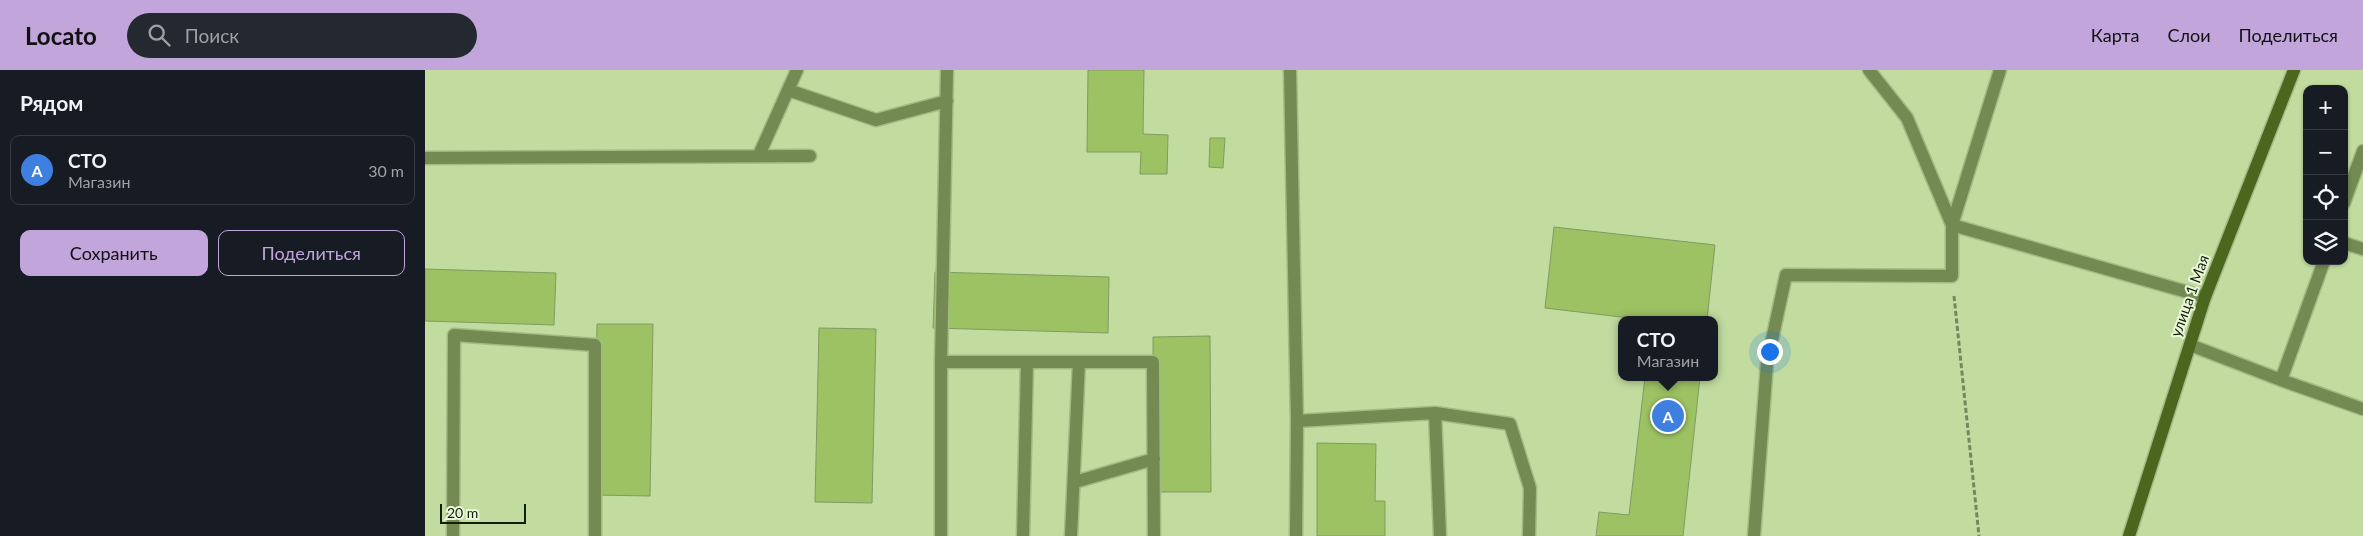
<!DOCTYPE html>
<html lang="ru">
<head>
<meta charset="utf-8">
<style>
  body { margin:0; font-family:Lato,sans-serif; background:#242831; color:#f1f3f6 }
  .controls { position:absolute; right:15px; top:15px; display:grid; overflow:hidden; border-radius:10px; box-shadow:0 1px 4px #0004 }
  .controls button { width:45px; height:45px; display:grid; place-items:center; padding:0; border:0; border-bottom:1px solid #363941; background:#171b24; color:#f1f3f6; font:25px sans-serif }
  .scale { position:absolute; left:15px; bottom:12px; width:86px; box-sizing:border-box; padding-left:5px; border:2px solid #141d06; border-top:0; font-size:14px; line-height:18px; white-space:nowrap; color:#141d06; -webkit-text-stroke:4px #eaf8da; paint-order:stroke }
  .you { position:absolute; left:1344px; top:281px; width:18px; height:18px; margin:-12px; border:4px solid #fff; border-radius:50%; background:#1a73e8; box-shadow:0 0 0 8px #1a73e833 }
  .badge { display:grid; place-items:center; width:32px; height:32px; border-radius:50%; background:#c1a5db; color:#fff; font-size:16px; font-weight:700 }
  .pin { position:absolute; translate:-50% -50%; border:2px solid #fff; box-shadow:0 1px 5px #0006 }
  .popup { position:absolute; left:1193px; top:246px; width:100px; height:65px; box-sizing:border-box; display:grid; place-content:center; border-radius:10px; background:#171b24; filter:drop-shadow(0 1px 4px #0005); font-size:16px; white-space:nowrap; color:#9ea1a6 }
  .popup b { font-size:19px; color:#f1f3f6 }
  .popup::after { content:''; position:absolute; left:50%; top:100%; margin-left:-10px; border:10px solid transparent; border-top-color:#171b24 }
  .list { margin:0; padding:0; list-style:none }
  h2 { display:flex; justify-content:space-between; align-items:center; height:65px; margin:0; padding:0 20px; font-size:21px }
  h2 small { font-size:16px; font-weight:400; color:#9ea1a6 }
  .list li { display:grid; grid-template-columns:32px 1fr auto; gap:15px; align-items:center; box-sizing:border-box; height:70px; margin:0 10px 10px; padding:0 10px; border:1px solid #363941; border-radius:10px }
  .list b { display:block; font-size:19px; white-space:nowrap }
  .list p { margin:0; font-size:16px; white-space:nowrap; color:#9ea1a6 }
  .list em { font-size:16px; font-style:normal; color:#9ea1a6 }
  .actions { display:flex; gap:10px; padding:15px 20px }
  .actions a { flex:1; padding:11px 0; border:1px solid #c1a5db; border-radius:10px; text-align:center; font-size:18px; color:#c1a5db }
  .actions .main { background:#c1a5db; color:#111 }
  .icon { flex:none; width:28px; height:28px; fill:none; stroke:currentColor; stroke-width:2; stroke-linecap:round; stroke-linejoin:round }
  .map { position:relative; flex:none; width:1938px; height:466px; overflow:hidden }
  header { display:flex; align-items:center; gap:30px; box-sizing:border-box; height:70px; padding:0 25px; background:#c1a5db; color:#111 }
  header strong { font-size:24px }
  nav { display:flex; gap:28px; margin-inline-start:auto; font-size:18px }
  .search { width:350px; height:45px; background:#242831; display:flex; align-items:center; gap:12px; box-sizing:border-box; padding:0 18px; border-radius:28px; color:#9ea1a6; font-size:19px }
  main { display:flex }
  aside { flex:1; background:#171b24 }
  .map>svg:first-child { display:block }
  .building { fill:#9cc263; stroke:#829a62 }
  .lines { fill:none; stroke-linecap:round; stroke-linejoin:round }
  .lane-casing { stroke:#a3ba84; stroke-width:15 }
  .secondary-casing { stroke:#a3ba84; stroke-width:15 }
  .path { stroke:#75875c; stroke-width:3; stroke-dasharray:5 2.5; stroke-linecap:butt }
  .lane { stroke:#738b52; stroke-width:12 }
  .secondary { stroke:#4b661d; stroke-width:12 }
  .labels { text-anchor:middle; stroke-width:4; stroke-linejoin:round; paint-order:stroke }
  .street-label { font-size:15px; fill:#141d06; stroke:#eaf8da }
</style>
</head>
<body>
<header>
<strong>Locato</strong>
<div class="search"><svg class="icon" aria-label="search" viewBox="0 0 24 24"><circle cx="10" cy="10" r="6"/><path d="M15 15l6 6"/></svg>Поиск</div>
<nav><a>Карта</a><a>Слои</a><a>Поделиться</a></nav>
</header>
<main>
<aside>
<h2>Рядом<small></small></h2>
<ul class="list">
<li><span class="badge" style="background:#3f7fe0">A</span><div><b>СТО</b><p>Магазин</p></div><em>30 m</em></li>
</ul>
<div class="actions"><a class="main">Сохранить</a><a>Поделиться</a></div>
</aside>
<div class="map">
<svg width="1938" height="466" viewBox="0 0 1938 466">
  <rect width="100%" height="100%" fill="#c2dca0"/>
  <!-- building -->
  <path class="building" d="M 663,0 L 719,0 L 718,64 L 743,65 L 742,104 L 715,104 L 716,82 L 662,82 Z
    M 785,68 L 800,68 L 798,98 L 784,97 Z
    M 1129,157 L 1290,175 L 1282,250 L 1221,250 L 1120,238 Z
    M 0,199 L 131,203 L 129,255 L 0,251 Z
    M 510,202 L 684,207 L 683,263 L 508,258 Z
    M 172,254 L 228,254 L 225,426 L 169,425 Z
    M 394,258 L 451,259 L 447,433 L 390,432 Z
    M 785,266 L 786,422 L 728,422 L 728,267 Z
    M 1220,307 L 1275,307 L 1258,466 L 1171,466 L 1174,442 L 1204,445 Z
    M 892,373 L 951,374 L 950,431 L 960,431 L 960,466 L 892,466 Z"/>
  <g class="lines">
    <defs>
      <path id="lane" d="M 865,0 L 872,351 L 871,466
        M 1444,0 L 1482,48 L 1527,155 L 1780,227
        M 363,20 L 451,50 L 522,31
        M 334,85 L 372,0
        M 0,88 L 385,86
        M 1919,133 L 1938,81
        M 1919,173 L 1938,179
        M 1765,275 L 1856,310 L 1899,191
        M 516,292 L 522,0
        M 1856,310 L 1938,339
        M 1010,343 L 1015,466
        M 872,351 L 1010,343 L 1085,354 L 1105,418 L 1104,466
        M 650,412 L 729,389
        M 28,466 L 29,265 L 170,275 L 170,466
        M 516,466 L 516,292 L 728,292 L 729,466
        M 598,466 L 602,292
        M 646,466 L 654,292
        M 1329,466 L 1342,293 L 1361,205 L 1527,206 L 1527,155 L 1575,0"/>
      <path id="secondary" d="M 1704,466 L 1780,227 L 1869,0"/>
    </defs>
    <!-- lane casing -->
    <use href="#lane" class="lane-casing"/>
    <!-- secondary casing -->
    <use href="#secondary" class="secondary-casing"/>
    <!-- path -->
    <path class="path" d="M 1529,226 L 1554,466"/>
    <!-- lane -->
    <use href="#lane" class="lane"/>
    <!-- secondary -->
    <use href="#secondary" class="secondary"/>
  </g>
  <g class="labels">
    <!-- street labels -->
    <g class="street-label">
      <text transform="translate(1765 226) rotate(-70)" y="5">улица 1 Мая</text>
    </g>
  </g>
</svg>
<div class="controls">
<button>+</button>
<button>−</button>
<button><svg class="icon" aria-label="locate" viewBox="0 0 24 24"><circle cx="12" cy="12" r="6"/><path d="M12 2v4M12 18v4M2 12h4M18 12h4"/></svg></button>
<button><svg class="icon" aria-label="layers" viewBox="0 0 24 24"><path d="M12 4l9 5-9 5-9-5zM3 14l9 5 9-5"/></svg></button>
</div>
<div class="scale">20 m</div>
<div class="you"></div>
<div class="pin badge" style="left:1243px;top:346px;background:#3f7fe0">A</div>
<div class="popup"><b>СТО</b>Магазин</div>
</div>
</main>
</body>
</html>
